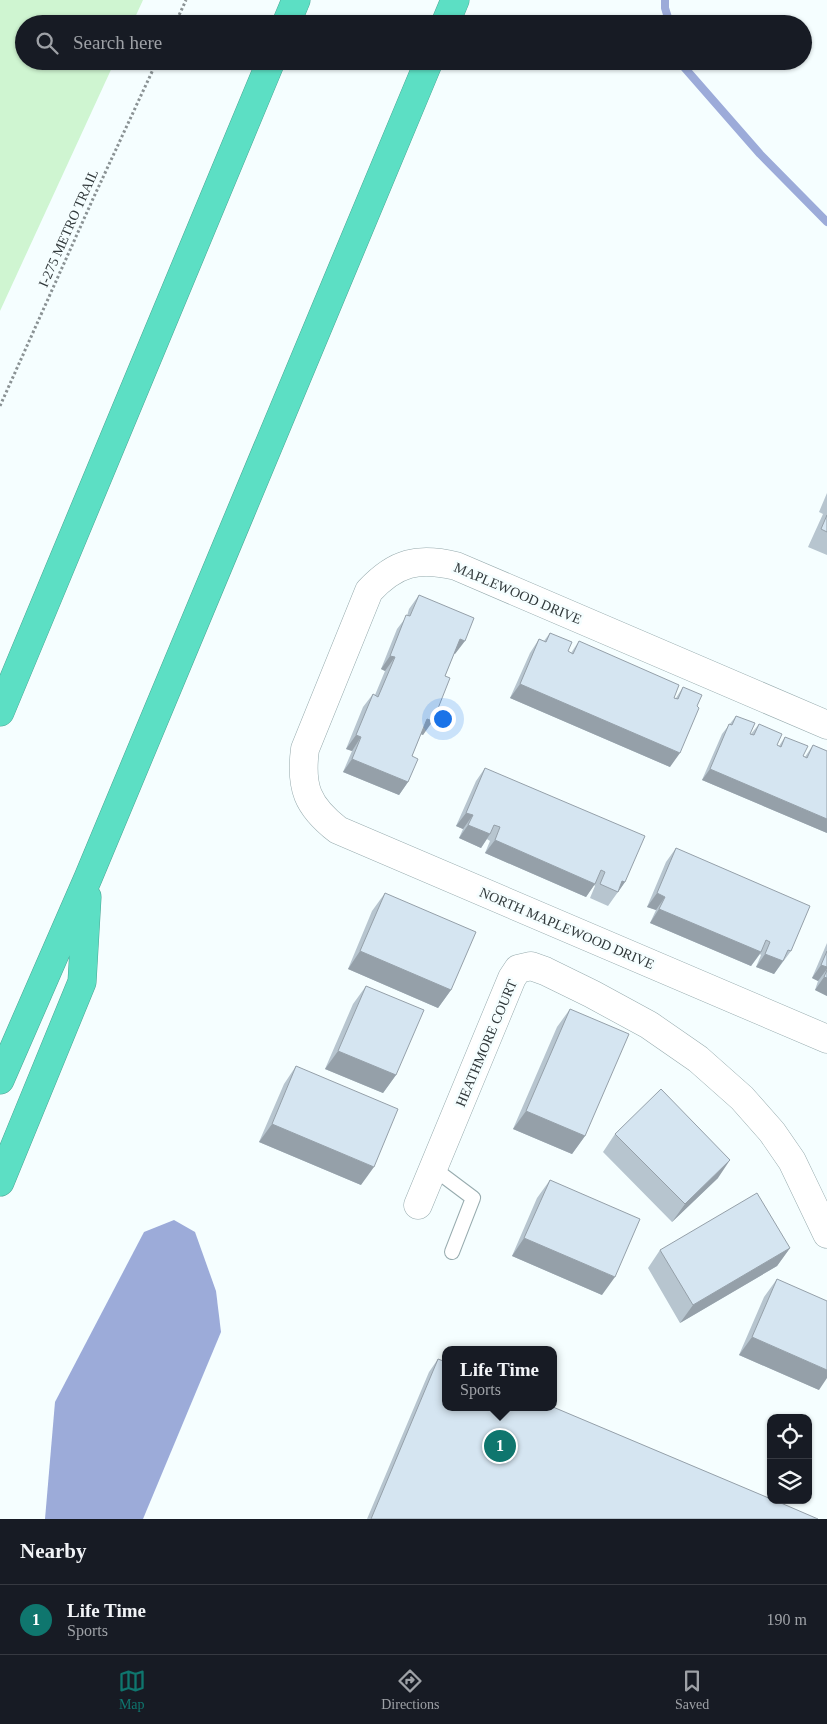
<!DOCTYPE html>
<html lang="en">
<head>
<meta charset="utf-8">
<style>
  body { margin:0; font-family:"Times New Roman",serif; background:#20242c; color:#f1f3f6 }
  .controls { position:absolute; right:15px; bottom:15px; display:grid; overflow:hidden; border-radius:10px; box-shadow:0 1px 4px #0004 }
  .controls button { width:45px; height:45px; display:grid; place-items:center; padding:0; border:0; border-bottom:1px solid #363941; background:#171b24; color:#f1f3f6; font:25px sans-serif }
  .you { position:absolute; left:442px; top:718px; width:18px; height:18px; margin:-12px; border:4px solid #fff; border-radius:50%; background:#1a73e8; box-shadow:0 0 0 8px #1a73e833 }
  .badge { display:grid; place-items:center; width:32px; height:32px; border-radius:50%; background:#0f766e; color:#fff; font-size:16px; font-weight:700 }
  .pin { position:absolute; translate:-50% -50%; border:2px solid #fff; box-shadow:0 1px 5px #0006 }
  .popup { position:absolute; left:442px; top:1346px; width:115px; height:65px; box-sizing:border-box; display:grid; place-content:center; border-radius:10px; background:#171b24; filter:drop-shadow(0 1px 4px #0005); font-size:16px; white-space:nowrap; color:#9ea1a6 }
  .popup b { font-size:19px; color:#f1f3f6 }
  .popup::after { content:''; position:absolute; left:50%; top:100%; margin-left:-10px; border:10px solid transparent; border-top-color:#171b24 }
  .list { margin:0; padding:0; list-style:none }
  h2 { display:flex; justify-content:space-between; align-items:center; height:65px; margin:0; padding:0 20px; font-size:21px }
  h2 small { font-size:16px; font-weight:400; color:#9ea1a6 }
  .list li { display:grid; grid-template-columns:32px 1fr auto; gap:15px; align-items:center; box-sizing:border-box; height:70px; padding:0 20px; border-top:1px solid #363941 }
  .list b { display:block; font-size:19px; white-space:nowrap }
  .list p { margin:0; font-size:16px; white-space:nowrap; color:#9ea1a6 }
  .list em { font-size:16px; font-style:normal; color:#9ea1a6 }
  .icon { flex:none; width:28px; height:28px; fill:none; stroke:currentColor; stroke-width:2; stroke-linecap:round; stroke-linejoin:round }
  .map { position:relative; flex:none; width:827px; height:1519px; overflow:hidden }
  .search { position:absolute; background:#171b24; box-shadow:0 1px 4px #0004; left:15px; right:15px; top:15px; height:55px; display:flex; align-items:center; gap:12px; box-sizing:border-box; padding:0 18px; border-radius:28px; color:#9ea1a6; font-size:19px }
  .sheet { height:135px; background:#171b24 }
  nav { display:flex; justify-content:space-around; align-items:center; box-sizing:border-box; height:70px; border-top:1px solid #363941; background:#171b24; font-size:14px; color:#9ea1a6 }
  nav a { display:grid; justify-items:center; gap:2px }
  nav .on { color:#0f766e }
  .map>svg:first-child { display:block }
  .green { fill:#cff5d1 }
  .water { fill:#9cabd9 }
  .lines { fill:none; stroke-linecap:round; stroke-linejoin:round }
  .stream { stroke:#9cabd9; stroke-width:8 }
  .lane-casing { stroke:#97abae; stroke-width:16 }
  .street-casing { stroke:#97abae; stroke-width:29 }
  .highway-casing { stroke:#4da594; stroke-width:29 }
  .path { stroke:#8a9294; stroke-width:3; stroke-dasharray:2.5 2.5; stroke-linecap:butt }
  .lane { stroke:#fff; stroke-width:14 }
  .street { stroke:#fff; stroke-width:28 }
  .highway { stroke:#5cdfc4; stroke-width:28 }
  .wall { fill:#b7c5cf }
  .shaded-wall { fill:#95a0a9 }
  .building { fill:#d5e5f1; stroke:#95a0a9 }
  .labels { text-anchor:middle; stroke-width:5; stroke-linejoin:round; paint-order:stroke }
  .street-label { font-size:14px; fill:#30383a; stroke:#f5feff }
</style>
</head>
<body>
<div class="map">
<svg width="827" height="1519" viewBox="0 0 827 1519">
  <rect width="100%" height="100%" fill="#f5feff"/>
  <!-- green -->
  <path class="green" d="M 0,0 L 143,0 L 132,24 L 24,24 L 24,61 L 115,61 L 0,311 Z"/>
  <!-- water -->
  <path class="water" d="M 174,1220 L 195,1232 L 216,1291 L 221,1332 L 143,1519 L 45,1519 L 55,1402 L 144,1232 Z"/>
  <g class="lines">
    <!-- stream -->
    <path class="stream" d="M 665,0 L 665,8 L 670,24
      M 682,61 L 683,66 L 760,154 L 827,222"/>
    <defs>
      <path id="lane" d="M 433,1168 L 473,1198 L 452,1252"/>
      <path id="street" d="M 827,725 L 456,566 C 418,557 396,562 369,591 L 305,749 C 300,787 307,806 338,830 L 827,1039
        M 418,1205 L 512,978 L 518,969 L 531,966 L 545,971 L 592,994 L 649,1025 L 698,1059 L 742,1098 L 772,1132 L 792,1161 L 827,1234"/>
      <path id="highway" d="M 286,24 L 296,0
        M 445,24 L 455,0
        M 0,712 L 271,61
        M 0,1080 L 88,878 L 429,61
        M 0,1182 L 82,982 L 87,897"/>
    </defs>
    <!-- lane casing -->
    <use href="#lane" class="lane-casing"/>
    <!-- street casing -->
    <use href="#street" class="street-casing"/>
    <!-- highway casing -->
    <use href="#highway" class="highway-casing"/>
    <!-- path -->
    <path class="path" d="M 175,24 L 186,0
      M 0,406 L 92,201 L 157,61"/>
    <!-- lane -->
    <use href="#lane" class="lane"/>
    <!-- street -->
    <use href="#street" class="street"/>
    <!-- highway -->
    <use href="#highway" class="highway"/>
  </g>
  <!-- wall -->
  <path class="wall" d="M 827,493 L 827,555 L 808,547 L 823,514 L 819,512 Z
    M 419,595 L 455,654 L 454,654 L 445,676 L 423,735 L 421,734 L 412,756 L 408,782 L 399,795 L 343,772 L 352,751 L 346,749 L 363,707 L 373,694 L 375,695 L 385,671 L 381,669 L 397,629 L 407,616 L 409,609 Z
    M 550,633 L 568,651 L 571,653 L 579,641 L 674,698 L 676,698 L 683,687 L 670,767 L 510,698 L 530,653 L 539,639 L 544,641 Z
    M 736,716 L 750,734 L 751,734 L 759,724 L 777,745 L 779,746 L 785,737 L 803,756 L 805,757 L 813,745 L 827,751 L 827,833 L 702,780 L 722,734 Z
    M 485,768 L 625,882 L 608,906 L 590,898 L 595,886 L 594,885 L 586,897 L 485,853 L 490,841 L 487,839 L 481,848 L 459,838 L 463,829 L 456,826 L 476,781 Z
    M 676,848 L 791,951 L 774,974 L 756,967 L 761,955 L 760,954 L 751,966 L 650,923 L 656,910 L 647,907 L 666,862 Z
    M 385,893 L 451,990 L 438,1008 L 348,969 L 372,911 Z
    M 827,943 L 827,996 L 815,990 L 818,981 L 812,978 Z
    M 366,986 L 396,1075 L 383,1093 L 325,1069 L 353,1004 Z
    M 570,1009 L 585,1136 L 572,1154 L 513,1129 L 557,1027 Z
    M 296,1066 L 361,1185 L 259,1142 L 284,1084 Z
    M 615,1134 L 718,1178 L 672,1222 L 603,1152 Z
    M 550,1180 L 602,1295 L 512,1256 L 537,1198 Z
    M 790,1248 L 777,1266 L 680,1323 L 648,1268 L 660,1250 Z
    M 777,1279 L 819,1390 L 739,1355 L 764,1297 Z
    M 438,1359 L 818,1519 L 367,1519 L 429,1372 Z"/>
  <!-- shaded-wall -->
  <path class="shaded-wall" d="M 460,639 L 465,641 L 455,654 L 451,653 Z
    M 390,656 L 395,657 L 385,671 L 381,669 Z
    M 520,684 L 680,753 L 670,767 L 510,698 Z
    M 427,719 L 433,721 L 423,735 L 418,733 Z
    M 356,735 L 361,737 L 352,751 L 346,749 Z
    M 352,759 L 408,782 L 399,795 L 343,772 Z
    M 710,769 L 827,819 L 827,833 L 702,780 Z
    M 466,813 L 473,815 L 463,829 L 456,826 Z
    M 468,825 L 490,834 L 481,848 L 459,838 Z
    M 495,840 L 595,884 L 586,897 L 485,853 Z
    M 622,881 L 625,882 L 616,895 L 618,892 Z
    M 657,893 L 665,897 L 656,910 L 647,907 Z
    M 659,909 L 761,952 L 751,966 L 650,923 Z
    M 360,951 L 451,990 L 438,1008 L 348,969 Z
    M 765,954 L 783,961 L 774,974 L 756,967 Z
    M 821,965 L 827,967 L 827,969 L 818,981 L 812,978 Z
    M 824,977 L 827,978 L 827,996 L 815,990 Z
    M 338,1051 L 396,1075 L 383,1093 L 325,1069 Z
    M 526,1111 L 585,1136 L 572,1154 L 513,1129 Z
    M 272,1124 L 374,1167 L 361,1185 L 259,1142 Z
    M 730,1160 L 718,1178 L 672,1222 L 685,1204 Z
    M 524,1238 L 615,1277 L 602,1295 L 512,1256 Z
    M 790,1248 L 777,1266 L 680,1323 L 693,1305 Z
    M 752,1337 L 827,1370 L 827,1378 L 819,1390 L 739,1355 Z"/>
  <!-- building -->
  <path class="building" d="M 827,515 L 827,532 L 821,529 Z
    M 419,595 L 474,618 L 465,641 L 460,639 L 445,676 L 450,678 L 433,721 L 427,719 L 412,756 L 418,759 L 408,782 L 352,759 L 361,737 L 356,735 L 373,694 L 378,697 L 395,657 L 390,656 L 406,615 L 410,616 Z
    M 550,633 L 572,642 L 568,651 L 573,654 L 579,641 L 679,685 L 674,698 L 678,699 L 683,687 L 702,695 L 697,706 L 699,708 L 680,753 L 520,684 L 539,639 L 546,642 Z
    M 736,716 L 755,723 L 750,734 L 754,735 L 759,724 L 782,734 L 777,745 L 781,747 L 785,737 L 808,746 L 803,756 L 807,758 L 813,745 L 827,751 L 827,819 L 710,769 L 729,724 L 732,725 Z
    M 485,768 L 645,836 L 625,882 L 622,881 L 618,892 L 600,884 L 605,872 L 601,870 L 595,884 L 495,840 L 500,827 L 494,825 L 490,834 L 468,825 L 473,815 L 466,813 Z
    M 676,848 L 810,906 L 791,951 L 788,950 L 783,961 L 765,954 L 770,942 L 766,940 L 761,952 L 659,909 L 665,897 L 657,893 Z
    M 385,893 L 476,932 L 451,990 L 360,951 Z
    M 827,951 L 827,967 L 821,965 Z
    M 827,970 L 827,978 L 824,977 Z
    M 366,986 L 424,1010 L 396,1075 L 338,1051 Z
    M 570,1009 L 629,1034 L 585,1136 L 526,1111 Z
    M 296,1066 L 398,1109 L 374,1167 L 272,1124 Z
    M 661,1089 L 730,1160 L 685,1204 L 615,1134 Z
    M 550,1180 L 640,1219 L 615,1277 L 524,1238 Z
    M 757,1193 L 790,1248 L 693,1305 L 660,1250 Z
    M 777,1279 L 827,1301 L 827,1370 L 752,1337 Z
    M 438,1359 L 446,1362 L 446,1407 L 553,1407 L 771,1499 L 771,1500 L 774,1500 L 818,1519 L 371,1519 Z"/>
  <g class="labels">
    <!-- street labels -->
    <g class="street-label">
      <text transform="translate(68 228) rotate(-66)" y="5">I-275 METRO TRAIL</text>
      <text transform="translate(518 593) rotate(23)" y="5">MAPLEWOOD DRIVE</text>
      <text transform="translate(567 928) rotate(23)" y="5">NORTH MAPLEWOOD DRIVE</text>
      <text transform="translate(486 1043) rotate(-67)" y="5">HEATHMORE COURT</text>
    </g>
  </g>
</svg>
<div class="controls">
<button><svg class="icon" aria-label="locate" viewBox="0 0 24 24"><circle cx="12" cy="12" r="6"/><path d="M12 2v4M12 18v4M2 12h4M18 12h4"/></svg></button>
<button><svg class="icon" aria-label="layers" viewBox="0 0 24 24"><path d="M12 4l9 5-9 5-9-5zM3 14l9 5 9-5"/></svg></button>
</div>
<div class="you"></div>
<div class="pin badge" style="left:500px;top:1446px">1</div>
<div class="popup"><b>Life Time</b>Sports</div>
<div class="search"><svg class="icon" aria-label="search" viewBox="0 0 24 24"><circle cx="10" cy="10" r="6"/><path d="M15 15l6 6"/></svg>Search here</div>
</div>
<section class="sheet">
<h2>Nearby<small></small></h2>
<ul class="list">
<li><span class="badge">1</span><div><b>Life Time</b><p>Sports</p></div><em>190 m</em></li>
</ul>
</section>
<nav>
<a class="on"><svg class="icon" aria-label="map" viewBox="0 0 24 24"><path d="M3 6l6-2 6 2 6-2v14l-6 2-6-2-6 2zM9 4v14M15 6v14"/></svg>Map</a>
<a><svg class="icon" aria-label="directions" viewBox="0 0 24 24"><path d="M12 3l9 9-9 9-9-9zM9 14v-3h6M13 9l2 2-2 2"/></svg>Directions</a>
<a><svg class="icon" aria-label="saved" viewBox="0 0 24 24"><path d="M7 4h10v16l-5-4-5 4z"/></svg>Saved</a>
</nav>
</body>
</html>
